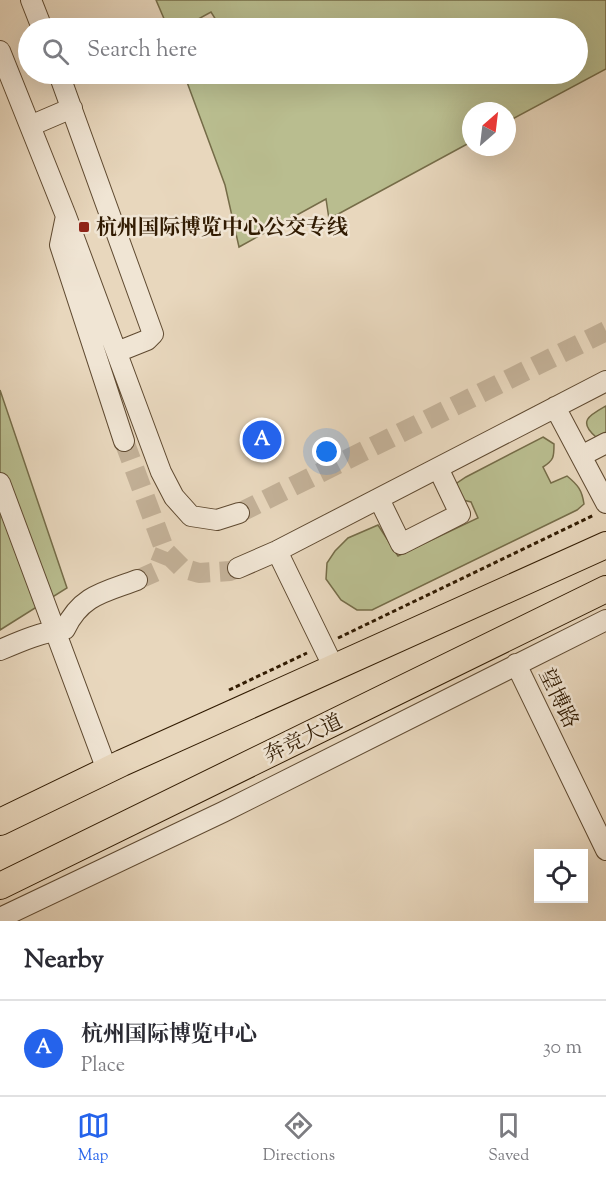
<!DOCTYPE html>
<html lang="en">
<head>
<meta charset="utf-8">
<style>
  body { margin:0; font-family:"Sorts Mill Goudy","Noto Serif SC",serif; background:#f7f7f7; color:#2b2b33 }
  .controls { position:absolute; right:18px; bottom:18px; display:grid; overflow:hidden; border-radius:0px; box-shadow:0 6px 24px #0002 }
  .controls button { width:54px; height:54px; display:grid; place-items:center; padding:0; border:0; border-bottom:2px solid #e1e1e2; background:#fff; color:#2b2b33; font:30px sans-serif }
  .compass { position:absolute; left:462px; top:102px; width:54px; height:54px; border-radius:50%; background:#fff; box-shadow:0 6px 24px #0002; rotate:28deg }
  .you { position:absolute; left:327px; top:452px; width:21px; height:21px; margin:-15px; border:4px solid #fff; border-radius:50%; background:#1a73e8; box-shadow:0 0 0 9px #1a73e833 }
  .badge { display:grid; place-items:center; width:39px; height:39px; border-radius:50%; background:#2563eb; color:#fff; font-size:20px; font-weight:700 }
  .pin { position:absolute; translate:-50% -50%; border:3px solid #fff; box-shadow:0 2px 6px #0006 }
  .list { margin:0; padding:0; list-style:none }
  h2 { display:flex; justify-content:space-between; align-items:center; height:78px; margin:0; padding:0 24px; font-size:26px }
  h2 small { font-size:20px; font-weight:400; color:#7c7c81 }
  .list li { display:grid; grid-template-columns:39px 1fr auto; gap:18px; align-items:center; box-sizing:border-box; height:96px; padding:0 24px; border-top:2px solid #e1e1e2 }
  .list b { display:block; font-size:22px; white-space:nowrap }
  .list p { margin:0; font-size:20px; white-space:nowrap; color:#7c7c81 }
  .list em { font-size:20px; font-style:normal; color:#7c7c81 }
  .icon { flex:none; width:33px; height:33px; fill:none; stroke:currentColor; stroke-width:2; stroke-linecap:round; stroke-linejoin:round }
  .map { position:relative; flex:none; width:606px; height:921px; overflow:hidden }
  .search { position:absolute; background:#fff; box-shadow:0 6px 24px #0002; left:18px; right:18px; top:18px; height:66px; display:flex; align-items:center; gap:15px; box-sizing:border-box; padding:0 21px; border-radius:33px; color:#7c7c81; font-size:22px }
  .sheet { height:174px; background:#fff }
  nav { display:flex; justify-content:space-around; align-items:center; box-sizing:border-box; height:84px; border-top:2px solid #e1e1e2; background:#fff; font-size:16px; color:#7c7c81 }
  nav a { display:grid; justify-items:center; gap:3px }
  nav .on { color:#2563eb }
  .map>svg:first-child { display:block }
  .green { fill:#b9bd8f; stroke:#756c48; stroke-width:1.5 }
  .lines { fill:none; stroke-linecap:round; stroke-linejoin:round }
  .minor-tunnel { stroke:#c3b198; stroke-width:20; stroke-dasharray:20 10; stroke-linecap:butt }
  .minor-casing { stroke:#5f4a31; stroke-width:22 }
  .major-casing { stroke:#311b02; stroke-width:28 }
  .path { stroke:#311b02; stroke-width:3; stroke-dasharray:4.5 3; stroke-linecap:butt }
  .minor { stroke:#f0e5d4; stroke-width:20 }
  .major { stroke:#e8d7bd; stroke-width:26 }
  .poi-dot { fill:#8f2418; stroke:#f0e5d4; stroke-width:2 }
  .labels { text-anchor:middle; stroke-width:5; stroke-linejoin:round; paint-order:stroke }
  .poi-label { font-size:21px; font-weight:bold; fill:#311b02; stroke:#f0e5d4; text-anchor:start }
  .street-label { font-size:21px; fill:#311b02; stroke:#f0e5d4 }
</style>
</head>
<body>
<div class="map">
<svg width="606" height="921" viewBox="0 0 606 921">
  <rect width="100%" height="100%" fill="#e8d7bd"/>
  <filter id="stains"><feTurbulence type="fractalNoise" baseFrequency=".00333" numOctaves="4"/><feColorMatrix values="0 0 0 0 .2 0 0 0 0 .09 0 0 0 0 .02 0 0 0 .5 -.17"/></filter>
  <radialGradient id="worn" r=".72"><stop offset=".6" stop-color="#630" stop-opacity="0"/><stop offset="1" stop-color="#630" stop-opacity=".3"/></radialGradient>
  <!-- green -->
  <path class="green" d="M 156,0 L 606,0 L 606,69 L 507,122 L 507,111 L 471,111 L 471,142 L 329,219 L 326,199 L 239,247 L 225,185 L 184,74 L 578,74 L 578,28 L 221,28 L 211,12 L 182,28 L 168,28 Z
    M 0,390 L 67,588 L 0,630 Z
    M 606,406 L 606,432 L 596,437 C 577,421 590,415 606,406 Z
    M 543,437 L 554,444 C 554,457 554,460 543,467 L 551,483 L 567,476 C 578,485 582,490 584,504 L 577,510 L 372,610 L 357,610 L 341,600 L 326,579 L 327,563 L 335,551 L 348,538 L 378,525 L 398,556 L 478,518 L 471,502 L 463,500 L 456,491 L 457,483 L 466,477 Z"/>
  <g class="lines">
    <!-- minor-tunnel -->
    <path class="minor-tunnel" d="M 124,441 L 165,551 L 182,568 L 199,573 L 230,571 L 238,568
      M 239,513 L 606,331
      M 137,580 L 157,571 L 165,551"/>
    <defs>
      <path id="minor" d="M 31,0 L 42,28
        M 0,51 L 66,216 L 161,472 L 174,497 L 191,516 L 217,520 L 239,513
        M 59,74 L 153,334 L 147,340 L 117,352
        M 30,126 L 72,108
        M 66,216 L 60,245 L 124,441
        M 555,407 L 606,503
        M 581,456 L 606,443
        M 0,483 L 107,770
        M 379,499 L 401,544 L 460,514 L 438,468
        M 277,551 L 334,668
        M 238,568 L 277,551 L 606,381
        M 0,650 C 21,641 42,632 65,629 C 81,595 105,592 137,580
        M 516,664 L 606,850
        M 0,918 L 223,812 L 606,620"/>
      <path id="major" d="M 0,822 L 122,763 L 606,545
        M 0,886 L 606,589"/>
    </defs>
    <!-- minor casing -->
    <use href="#minor" class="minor-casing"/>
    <!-- major casing -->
    <use href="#major" class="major-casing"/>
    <!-- path -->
    <path class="path" d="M 338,638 L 594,515
      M 229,690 L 307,653"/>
    <!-- minor -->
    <use href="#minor" class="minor"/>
    <!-- major -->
    <use href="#major" class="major"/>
  </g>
  <!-- markers -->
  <rect class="poi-dot" x="78" y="221" width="12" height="12" rx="3"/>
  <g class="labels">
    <!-- poi labels -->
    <g class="poi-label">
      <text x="96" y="234">杭州国际博览中心公交专线</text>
    </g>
    <!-- street labels -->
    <g class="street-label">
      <text transform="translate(559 698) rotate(64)" y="7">望博路</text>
      <text transform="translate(303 738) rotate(-26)" y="7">奔竞大道</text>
    </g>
  </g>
  <rect width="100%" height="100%" filter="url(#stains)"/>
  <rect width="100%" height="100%" fill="url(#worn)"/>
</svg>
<div class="controls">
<button><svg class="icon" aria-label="locate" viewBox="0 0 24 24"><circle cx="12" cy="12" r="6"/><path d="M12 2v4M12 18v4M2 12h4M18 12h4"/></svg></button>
</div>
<svg class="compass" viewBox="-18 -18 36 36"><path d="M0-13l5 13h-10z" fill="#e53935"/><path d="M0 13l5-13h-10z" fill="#7c7c81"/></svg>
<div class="you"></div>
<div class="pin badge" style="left:262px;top:440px">A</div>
<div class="search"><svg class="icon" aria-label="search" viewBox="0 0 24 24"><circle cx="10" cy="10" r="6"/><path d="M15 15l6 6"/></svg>Search here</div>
</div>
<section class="sheet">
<h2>Nearby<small></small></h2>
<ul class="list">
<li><span class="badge">A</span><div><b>杭州国际博览中心</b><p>Place</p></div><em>30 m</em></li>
</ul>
</section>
<nav>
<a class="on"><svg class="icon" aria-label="map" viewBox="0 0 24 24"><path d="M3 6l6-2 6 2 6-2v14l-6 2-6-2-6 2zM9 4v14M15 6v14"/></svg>Map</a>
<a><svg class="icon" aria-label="directions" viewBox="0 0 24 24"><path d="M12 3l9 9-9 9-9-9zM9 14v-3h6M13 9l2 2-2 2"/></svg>Directions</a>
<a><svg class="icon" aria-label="saved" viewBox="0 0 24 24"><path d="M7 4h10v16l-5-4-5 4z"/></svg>Saved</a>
</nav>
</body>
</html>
